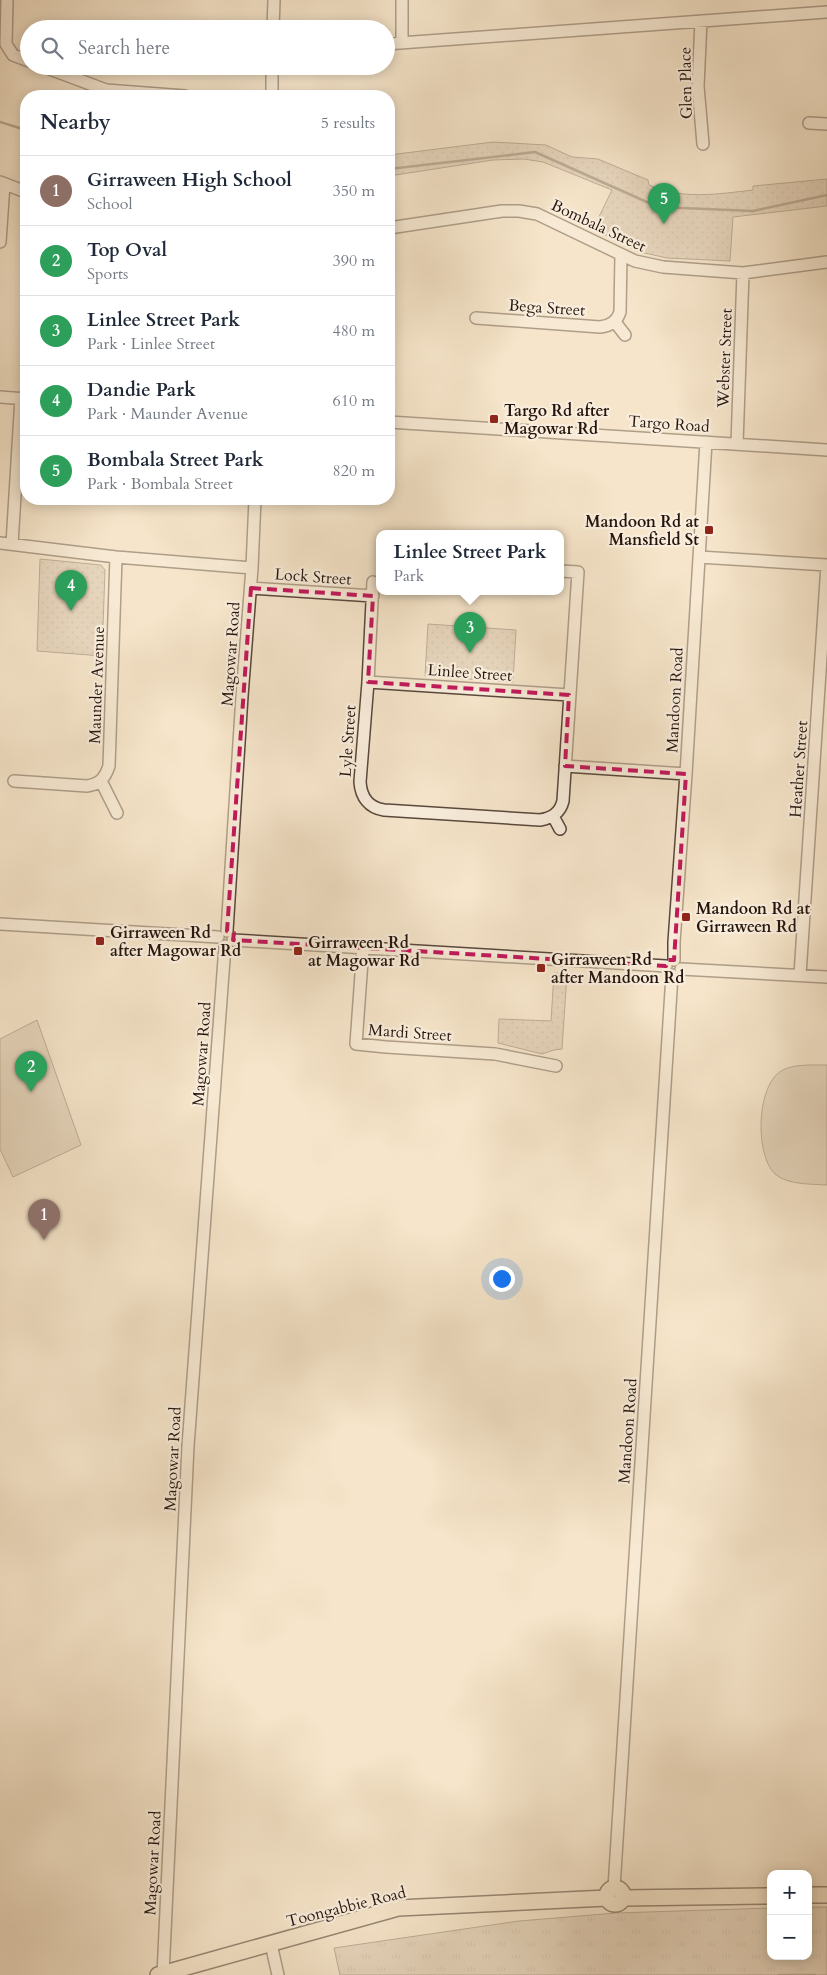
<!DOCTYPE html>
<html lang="en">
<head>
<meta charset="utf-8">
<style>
  body { margin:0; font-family:Cardo,serif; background:#f6f6f7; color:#1f2937 }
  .controls { position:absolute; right:15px; bottom:15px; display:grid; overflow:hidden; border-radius:10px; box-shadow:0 2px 12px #0003 }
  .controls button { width:45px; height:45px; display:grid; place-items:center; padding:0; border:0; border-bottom:1px solid #e0e1e3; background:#fff; color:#1f2937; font:25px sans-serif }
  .you { position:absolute; left:501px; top:1278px; width:18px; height:18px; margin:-12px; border:4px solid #fff; border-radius:50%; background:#1a73e8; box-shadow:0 0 0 8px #1a73e833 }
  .badge { display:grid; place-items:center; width:32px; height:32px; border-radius:50%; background:#0f766e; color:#fff; font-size:16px; font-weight:700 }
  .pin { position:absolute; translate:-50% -41px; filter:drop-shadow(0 1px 2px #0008) }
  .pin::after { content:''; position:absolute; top:26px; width:18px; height:15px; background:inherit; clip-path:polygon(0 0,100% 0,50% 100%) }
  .popup { position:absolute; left:376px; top:530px; width:188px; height:65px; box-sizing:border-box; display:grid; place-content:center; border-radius:10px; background:#fff; filter:drop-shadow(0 1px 4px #0005); font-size:16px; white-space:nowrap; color:#747a83 }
  .popup b { font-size:19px; color:#1f2937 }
  .popup::after { content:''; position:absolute; left:50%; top:100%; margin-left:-10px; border:10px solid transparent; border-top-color:#fff }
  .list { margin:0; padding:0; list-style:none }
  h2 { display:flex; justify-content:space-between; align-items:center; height:65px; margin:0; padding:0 20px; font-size:21px }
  h2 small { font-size:16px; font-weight:400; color:#747a83 }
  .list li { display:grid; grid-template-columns:32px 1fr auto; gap:15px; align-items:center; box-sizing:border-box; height:70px; padding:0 20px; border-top:1px solid #e0e1e3 }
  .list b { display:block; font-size:19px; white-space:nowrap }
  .list p { margin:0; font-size:16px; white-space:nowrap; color:#747a83 }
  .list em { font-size:16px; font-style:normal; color:#747a83 }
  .icon { flex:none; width:28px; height:28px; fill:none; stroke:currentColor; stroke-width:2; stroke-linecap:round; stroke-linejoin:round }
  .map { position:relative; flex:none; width:827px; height:1975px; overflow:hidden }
  .search { position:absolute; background:#fff; box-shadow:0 2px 12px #0003; left:20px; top:20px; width:375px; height:55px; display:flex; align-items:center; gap:12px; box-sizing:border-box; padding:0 18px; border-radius:28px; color:#747a83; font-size:19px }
  .panel { position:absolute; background:#fff; box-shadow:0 2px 12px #0003; left:20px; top:90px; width:375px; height:415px; border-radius:20px }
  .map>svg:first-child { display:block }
  .grass { fill:url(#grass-tufts); stroke:#7c6a5c }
  .park { fill:url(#park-dots); stroke:#7c6a5c }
  .pitch { fill:#d2c1ab; stroke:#7c6a5c }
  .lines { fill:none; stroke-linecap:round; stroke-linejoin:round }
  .stream { stroke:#786758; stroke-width:2.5 }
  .minor-casing { stroke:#59483c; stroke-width:14 }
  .major-casing { stroke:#25140c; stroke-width:18 }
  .minor { stroke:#f9eedd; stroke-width:11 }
  .major { stroke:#f6e5cb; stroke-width:15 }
  .marked { fill:none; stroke:#c2185b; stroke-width:4; stroke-dasharray:10 6; stroke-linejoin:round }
  .poi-dot { fill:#8f2418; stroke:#f9eedd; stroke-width:2 }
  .labels { text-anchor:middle; stroke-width:4.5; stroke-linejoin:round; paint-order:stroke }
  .street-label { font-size:16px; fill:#25140c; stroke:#f9eedd }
  .poi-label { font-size:16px; font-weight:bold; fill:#25140c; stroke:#f9eedd; text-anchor:start }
</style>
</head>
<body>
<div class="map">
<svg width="827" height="1975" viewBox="0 0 827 1975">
  <defs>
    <pattern id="grass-tufts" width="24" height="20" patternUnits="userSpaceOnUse" patternTransform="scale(1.25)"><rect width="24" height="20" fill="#d2c1ab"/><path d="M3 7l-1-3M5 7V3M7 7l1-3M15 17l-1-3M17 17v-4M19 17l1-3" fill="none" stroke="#b4a592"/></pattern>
    <pattern id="park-dots" width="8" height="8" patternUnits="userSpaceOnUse" patternTransform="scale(1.25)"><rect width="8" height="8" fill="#d2c1ab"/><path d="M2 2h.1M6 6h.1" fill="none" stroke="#b4a592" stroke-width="1.8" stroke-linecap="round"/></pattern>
  </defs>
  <rect width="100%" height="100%" fill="#f6e5cb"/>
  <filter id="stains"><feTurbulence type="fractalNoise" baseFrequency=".004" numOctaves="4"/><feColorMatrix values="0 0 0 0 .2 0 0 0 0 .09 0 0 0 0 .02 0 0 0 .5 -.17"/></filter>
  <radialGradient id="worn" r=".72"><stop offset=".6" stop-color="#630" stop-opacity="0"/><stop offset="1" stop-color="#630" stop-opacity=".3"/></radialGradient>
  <!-- grass -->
  <path class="grass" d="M 808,1907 L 827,1907 L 827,1975 L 340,1975 L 334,1948 L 519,1921 L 616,1913 L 771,1908 L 771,1956 L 808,1956 Z"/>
  <!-- park -->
  <path class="park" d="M 493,142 L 546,145 L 572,157 L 598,159 L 648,180 L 649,185 C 682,200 718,194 753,190 L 753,186 L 827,179 L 827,206 L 733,217 L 730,261 L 667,258 L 640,252 L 593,229 L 612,190 L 543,162 L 524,159 L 493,160 L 389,176 L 389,155 Z
    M 40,559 L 101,565 L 105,570 L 102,656 L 37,651 Z
    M 428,624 L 516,630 L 513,682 L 425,676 Z
    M 554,973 L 567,974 L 562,1049 L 554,1050 L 542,1054 L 498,1043 L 499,1019 L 551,1021 Z"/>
  <!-- pitch -->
  <path class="pitch" d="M 37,1020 L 81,1145 L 13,1177 L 0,1149 L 0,1039 Z
    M 827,1065 L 827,1185 C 812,1184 787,1185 775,1174 C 754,1154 756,1080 785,1069 C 797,1064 814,1065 827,1065 Z"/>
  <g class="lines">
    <!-- stream -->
    <path class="stream" d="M 0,122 L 26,130
      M 389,169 L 535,152 L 658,207 L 753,211 L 827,195
      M 779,1975 L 815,1975"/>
    <defs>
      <path id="minor" d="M 7,0 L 6,44 L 13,55 L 29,61
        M 701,21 L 698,86 L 703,144
        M 273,29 L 274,0
        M 402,43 L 402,0
        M 386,44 L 827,12
        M 42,66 L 106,90 L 185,96
        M 272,96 L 272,66
        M 809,123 L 827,124
        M 0,182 L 26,192
        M 389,228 L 502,211 L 519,211 L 537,214 L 635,261 L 663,267 L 743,273 L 827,262
        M 0,242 L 4,184
        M 476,318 L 600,327 C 610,326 617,322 620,312 L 621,255
        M 615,322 L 625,335
        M 0,397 L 26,399
        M 389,422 L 827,450
        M 737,444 L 743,273
        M 0,543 L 116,557 L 252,568
        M 12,544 L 21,398
        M 699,557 L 827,565
        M 373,582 L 368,682 L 360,782 C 361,797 369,808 384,810 L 540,820 C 552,818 560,813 563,801 L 578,572 L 560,571
        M 251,588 L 373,596
        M 368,682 L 569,695
        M 565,766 L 686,774
        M 14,781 L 87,786 C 100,784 105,778 109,766 L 116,557
        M 101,781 L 117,813
        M 553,816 L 560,829
        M 0,924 L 218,937
        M 227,931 L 242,696 L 252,568 L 255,499
        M 233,940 L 666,966
        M 363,947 L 356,1044 L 386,1047 L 495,1054 L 556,1066
        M 674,960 L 674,942 L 686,774 L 706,442
        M 681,969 L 827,977
        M 800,975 L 827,565
        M 614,1888 L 672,975
        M 271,1944 L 278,1975
        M 163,1974 L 188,1446 L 225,946"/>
      <path id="major" d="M607 1896a8 8 0 1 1 16 0a8 8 0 1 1-16 0Z
        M 808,1895 L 827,1895
        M 623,1898 L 771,1896
        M 158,1975 L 398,1908 L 607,1898"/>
    </defs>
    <!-- minor casing -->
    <use href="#minor" class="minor-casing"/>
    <!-- major casing -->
    <use href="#major" class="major-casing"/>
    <!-- minor -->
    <use href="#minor" class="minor"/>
    <!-- major -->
    <use href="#major" class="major"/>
  </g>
  <!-- marked area -->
  <path d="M0 0H827V1975H0ZM 251,588 L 373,596 L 368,682 L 569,695 L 565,766 L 686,774 L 674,960 L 668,960 L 666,966 L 233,940 L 234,933 L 227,931 Z" fill="#f6e5cb" fill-opacity=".55" fill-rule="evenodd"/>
  <path class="marked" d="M 251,588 L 373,596 L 368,682 L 569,695 L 565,766 L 686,774 L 674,960 L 668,960 L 666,966 L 233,940 L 234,933 L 227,931 Z"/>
  <!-- markers -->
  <g class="poi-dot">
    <rect x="489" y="414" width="10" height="10" rx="2.5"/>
    <rect x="704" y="525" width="10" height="10" rx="2.5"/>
    <rect x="681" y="912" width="10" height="10" rx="2.5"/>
    <rect x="95" y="936" width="10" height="10" rx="2.5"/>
    <rect x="293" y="946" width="10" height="10" rx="2.5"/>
    <rect x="536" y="963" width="10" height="10" rx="2.5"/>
  </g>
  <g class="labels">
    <!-- street labels -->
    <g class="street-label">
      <text transform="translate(685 83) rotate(-91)" y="6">Glen Place</text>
      <text transform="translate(599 225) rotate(25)" y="6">Bombala Street</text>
      <text transform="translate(547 307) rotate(4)" y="6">Bega Street</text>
      <text transform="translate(724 358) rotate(-88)" y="6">Webster Street</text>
      <text transform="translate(669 423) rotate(4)" y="6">Targo Road</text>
      <text transform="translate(313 576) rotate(4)" y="6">Lock Street</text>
      <text transform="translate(230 654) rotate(-86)" y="6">Magowar Road</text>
      <text transform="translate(470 672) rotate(4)" y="6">Linlee Street</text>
      <text transform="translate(96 685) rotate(-88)" y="6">Maunder Avenue</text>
      <text transform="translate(674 700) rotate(-87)" y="6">Mandoon Road</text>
      <text transform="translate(347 741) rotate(-86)" y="6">Lyle Street</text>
      <text transform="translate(798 769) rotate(-86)" y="6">Heather Street</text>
      <text transform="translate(410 1032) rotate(4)" y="6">Mardi Street</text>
      <text transform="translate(201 1054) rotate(-86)" y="6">Magowar Road</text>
      <text transform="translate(627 1431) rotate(-86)" y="6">Mandoon Road</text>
      <text transform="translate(172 1459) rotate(-87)" y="6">Magowar Road</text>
      <text transform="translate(152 1863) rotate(-87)" y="6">Magowar Road</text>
      <text transform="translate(346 1906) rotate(-14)" y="6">Toongabbie Road</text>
    </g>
    <!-- poi labels -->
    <g class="poi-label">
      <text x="504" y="416">Targo Rd after<tspan x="504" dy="18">Magowar Rd</tspan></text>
      <text x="699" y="527" text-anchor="end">Mandoon Rd at<tspan x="699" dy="18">Mansfield St</tspan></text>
      <text x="696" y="914">Mandoon Rd at<tspan x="696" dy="18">Girraween Rd</tspan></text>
      <text x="110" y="938">Girraween Rd<tspan x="110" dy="18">after Magowar Rd</tspan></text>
      <text x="308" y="948">Girraween Rd<tspan x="308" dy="18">at Magowar Rd</tspan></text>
      <text x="551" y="965">Girraween Rd<tspan x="551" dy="18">after Mandoon Rd</tspan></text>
    </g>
  </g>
  <rect width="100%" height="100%" filter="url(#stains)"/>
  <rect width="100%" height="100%" fill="url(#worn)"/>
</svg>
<div class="controls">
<button>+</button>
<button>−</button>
</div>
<div class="you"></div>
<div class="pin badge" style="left:44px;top:1240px;background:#8d6e63">1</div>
<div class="pin badge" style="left:31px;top:1092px;background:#2e9e5b">2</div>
<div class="pin badge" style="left:470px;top:653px;background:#2e9e5b">3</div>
<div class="popup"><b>Linlee Street Park</b>Park</div>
<div class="pin badge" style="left:71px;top:611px;background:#2e9e5b">4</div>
<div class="pin badge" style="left:664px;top:224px;background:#2e9e5b">5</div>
<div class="search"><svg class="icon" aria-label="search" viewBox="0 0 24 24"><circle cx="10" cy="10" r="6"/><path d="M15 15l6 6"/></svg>Search here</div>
<section class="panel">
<h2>Nearby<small>5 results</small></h2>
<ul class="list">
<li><span class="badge" style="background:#8d6e63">1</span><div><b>Girraween High School</b><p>School</p></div><em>350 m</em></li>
<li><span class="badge" style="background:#2e9e5b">2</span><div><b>Top Oval</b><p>Sports</p></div><em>390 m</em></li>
<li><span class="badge" style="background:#2e9e5b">3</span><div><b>Linlee Street Park</b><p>Park · Linlee Street</p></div><em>480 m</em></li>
<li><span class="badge" style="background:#2e9e5b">4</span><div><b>Dandie Park</b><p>Park · Maunder Avenue</p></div><em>610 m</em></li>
<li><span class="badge" style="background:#2e9e5b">5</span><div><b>Bombala Street Park</b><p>Park · Bombala Street</p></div><em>820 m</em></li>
</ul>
</section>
</div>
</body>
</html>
